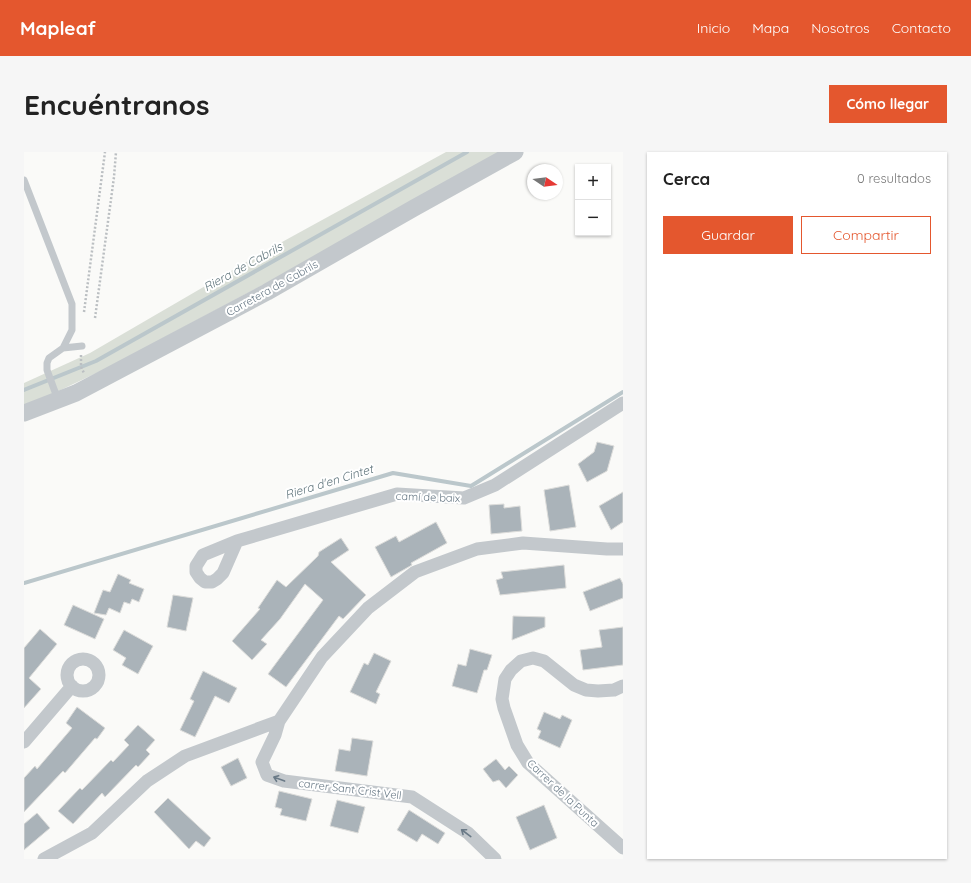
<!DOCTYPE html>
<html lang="es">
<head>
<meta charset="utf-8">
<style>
  body { margin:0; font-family:Quicksand,sans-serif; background:#f6f6f6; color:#222 }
  .controls { position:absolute; right:12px; top:12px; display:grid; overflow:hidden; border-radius:0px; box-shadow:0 1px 3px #0004 }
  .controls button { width:36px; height:36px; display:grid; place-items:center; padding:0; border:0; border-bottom:1px solid #e0e0e0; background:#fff; color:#222; font:20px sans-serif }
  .compass { position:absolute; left:503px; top:12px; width:36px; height:36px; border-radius:50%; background:#fff; box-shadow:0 1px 3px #0004; rotate:103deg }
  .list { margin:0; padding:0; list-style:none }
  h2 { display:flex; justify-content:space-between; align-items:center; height:52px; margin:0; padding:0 16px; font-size:17px }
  h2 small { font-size:13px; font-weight:400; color:#767676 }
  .actions { display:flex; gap:8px; padding:12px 16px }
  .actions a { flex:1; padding:9px 0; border:1px solid #e4572e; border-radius:0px; text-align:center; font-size:14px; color:#e4572e }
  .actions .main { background:#e4572e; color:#fff }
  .map { position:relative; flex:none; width:599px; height:707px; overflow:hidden; border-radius:0px }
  header { display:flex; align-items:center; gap:24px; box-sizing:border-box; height:56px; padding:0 20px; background:#e4572e; color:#fff }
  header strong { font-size:19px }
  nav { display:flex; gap:22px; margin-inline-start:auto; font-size:14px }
  .intro { display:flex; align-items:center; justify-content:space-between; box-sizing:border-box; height:96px; padding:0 24px }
  h1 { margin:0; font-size:28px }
  .button { padding:10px 18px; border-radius:0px; background:#e4572e; color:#fff; font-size:14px; font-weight:700 }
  main { display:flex; gap:24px; padding:0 24px }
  aside { flex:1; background:#fff; border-radius:0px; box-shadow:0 1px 3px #0004 }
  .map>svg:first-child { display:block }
  .green { fill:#dadfd7 }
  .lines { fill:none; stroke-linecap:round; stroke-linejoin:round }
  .stream { stroke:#bbc7cb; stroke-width:4 }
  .building { fill:#aab3b9; stroke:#dcdcda }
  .path { stroke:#bbbfc2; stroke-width:2.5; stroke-dasharray:2 2; stroke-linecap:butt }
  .service { stroke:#c3c8cc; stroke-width:7 }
  .minor { stroke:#c3c8cc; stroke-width:13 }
  .tertiary { stroke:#c3c8cc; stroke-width:17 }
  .oneway { stroke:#6a7a87 }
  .labels { text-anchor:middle; stroke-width:4; stroke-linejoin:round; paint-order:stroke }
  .street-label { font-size:11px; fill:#657683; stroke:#fff }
  .water-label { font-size:12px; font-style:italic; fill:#60757c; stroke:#fff }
</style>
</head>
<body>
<header>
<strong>Mapleaf</strong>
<nav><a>Inicio</a><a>Mapa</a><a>Nosotros</a><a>Contacto</a></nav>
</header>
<div class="intro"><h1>Encuéntranos</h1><a class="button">Cómo llegar</a></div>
<main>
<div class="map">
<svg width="599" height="707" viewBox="0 0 599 707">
  <rect width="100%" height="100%" fill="#fafaf8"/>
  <!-- green -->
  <path class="green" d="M 422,0 L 479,0 L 353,72 L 85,215 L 22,245 L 0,253 L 0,231 L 66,201 L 238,101 Z"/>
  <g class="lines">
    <!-- stream -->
    <path class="stream" d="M 0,238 L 72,209 L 443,0
      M 0,431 L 369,321 L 447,334 L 599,240"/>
  </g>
  <!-- building -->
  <path class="building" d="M 573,290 L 590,294 L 583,319 L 563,330 L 554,312 L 570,300 Z
    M 545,333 L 552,375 L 526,379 L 520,338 Z
    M 599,340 L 599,370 L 587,378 L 575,354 Z
    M 480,352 L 480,356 L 496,354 L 498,379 L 467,382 L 465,353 Z
    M 412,370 L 423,391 L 387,411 L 388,413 L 367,425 L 351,395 L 372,384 L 375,390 Z
    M 317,386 L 325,398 L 307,410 L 342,443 L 319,467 L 315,464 L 262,535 L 244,522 L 299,448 L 281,432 L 256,467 L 237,488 L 243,492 L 228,508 L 208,489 L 236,457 L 234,456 L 253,428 L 262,435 L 294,404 L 295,400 Z
    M 540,413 L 542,436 L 476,443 L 472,428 L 479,426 L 477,420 Z
    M 94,422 L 107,428 L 105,431 L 120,437 L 115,450 L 108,447 L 106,452 L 100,450 L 96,461 L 85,456 L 82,463 L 70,461 L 79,438 L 86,440 Z
    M 596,426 L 599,432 L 599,446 L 566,459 L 559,440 Z
    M 149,443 L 169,446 L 162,479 L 143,475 Z
    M 49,453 L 80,467 L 71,487 L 40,473 Z
    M 489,464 L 521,465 L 521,475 L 488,488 Z
    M 599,475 L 599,513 L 559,518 L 556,498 L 578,495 L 575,478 Z
    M 16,477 L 33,492 L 5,526 L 17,537 L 0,556 L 0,496 Z
    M 100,478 L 129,494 L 114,522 L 98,513 L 102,506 L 89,498 Z
    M 446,497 L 468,503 L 463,518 L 460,518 L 453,541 L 428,534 L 434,512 L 442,514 Z
    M 350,501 L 367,509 L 352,540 L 356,542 L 352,552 L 326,540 L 340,511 L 344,513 Z
    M 179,519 L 213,536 L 205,551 L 191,544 L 171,585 L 156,578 L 170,549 L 166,547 Z
    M 53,555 L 81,576 L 73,587 L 71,586 L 41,621 L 39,619 L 0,660 L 0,626 L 11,614 L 13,617 L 48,576 L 42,571 Z
    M 520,560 L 536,567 L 538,563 L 548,568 L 536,596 L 514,586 L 517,579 L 513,577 Z
    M 114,573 L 131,588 L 122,598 L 126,602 L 114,615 L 112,613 L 81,645 L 78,641 L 49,672 L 34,659 L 56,636 L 58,638 L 87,608 L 89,610 L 105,593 L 100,588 Z
    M 328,586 L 349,589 L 343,624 L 311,619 L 315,597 L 326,599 Z
    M 214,606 L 223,626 L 207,634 L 197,615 Z
    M 472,607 L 481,618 L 485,614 L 494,623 L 482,636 L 475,628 L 469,630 L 459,617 Z
    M 255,639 L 288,647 L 282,669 L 256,663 L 258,657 L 251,655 Z
    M 144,646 L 187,686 L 180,695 L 172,689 L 165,697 L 130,660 Z
    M 313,648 L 341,655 L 334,681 L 306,674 Z
    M 520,653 L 533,686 L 506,698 L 492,665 Z
    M 385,658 L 421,681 L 414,692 L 398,682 L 393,690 L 373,678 Z
    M 13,661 L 26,676 L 0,698 L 0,672 Z"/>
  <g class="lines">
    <!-- path -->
    <path class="path" d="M 60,160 L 81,0
      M 71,166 L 90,25 L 92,0
      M 57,203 L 57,215 L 60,221"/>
    <!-- service -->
    <path class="service" d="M 0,28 L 48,152 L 48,178 L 39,196
      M 34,248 L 23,218 L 23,211 L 25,206 L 39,196 L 58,194"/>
    <!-- minor -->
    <path class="minor" d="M 213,389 L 199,421 L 193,427 L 188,430 L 181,430 L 176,426 L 172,420 L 172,414 L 179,403 L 213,389 L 373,342 L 440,346 L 471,333 L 599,251
      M43 523a16 16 0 1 1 32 0a16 16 0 1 1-32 0Z
      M 599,534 L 590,538 L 574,539 L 562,538 L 550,533 L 520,509 L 509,506 L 497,509 L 487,518 L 481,527 L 478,547 L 480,556 L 493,593 L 504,611 L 599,696
      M 255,569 L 251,583 L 238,610 L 243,623 L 260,629 L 388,645 L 444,681 L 471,707
      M 0,590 L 48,534
      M 20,707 L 68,681 L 123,629 L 161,604 L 255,569 L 298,505 L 344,456 L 391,420 L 453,397 L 499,391 L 583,397 L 599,397"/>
    <!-- tertiary -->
    <path class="tertiary" d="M 0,261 L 52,241 L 243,140 L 390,56 L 491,0"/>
  </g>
  <!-- one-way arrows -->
  <defs><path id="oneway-shaft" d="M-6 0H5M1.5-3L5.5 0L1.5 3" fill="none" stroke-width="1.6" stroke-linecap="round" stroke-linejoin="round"/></defs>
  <g class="oneway">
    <use href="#oneway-shaft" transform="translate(255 627) rotate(-160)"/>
    <use href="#oneway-shaft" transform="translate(442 681) rotate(-143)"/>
  </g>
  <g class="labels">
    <!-- street labels -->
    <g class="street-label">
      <text transform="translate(248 136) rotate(-29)" y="4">Carretera de Cabrils</text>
      <text transform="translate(404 345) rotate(2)" y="4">camí de baix</text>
      <text transform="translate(326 637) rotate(7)" y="4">carrer Sant Crist Vell</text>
      <text transform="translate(539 641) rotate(43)" y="4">Carrer de la Punta</text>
    </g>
    <!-- water labels -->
    <g class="water-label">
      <text transform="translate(219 115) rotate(-29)" y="4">Riera de Cabrils</text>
      <text transform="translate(305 330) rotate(-17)" y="4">Riera d'en Cintet</text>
    </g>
  </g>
</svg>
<div class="controls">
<button>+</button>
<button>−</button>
</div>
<svg class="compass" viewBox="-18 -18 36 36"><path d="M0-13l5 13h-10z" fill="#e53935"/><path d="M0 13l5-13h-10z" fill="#767676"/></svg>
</div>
<aside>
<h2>Cerca<small>0 resultados</small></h2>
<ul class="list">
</ul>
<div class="actions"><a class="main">Guardar</a><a>Compartir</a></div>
</aside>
</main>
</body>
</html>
